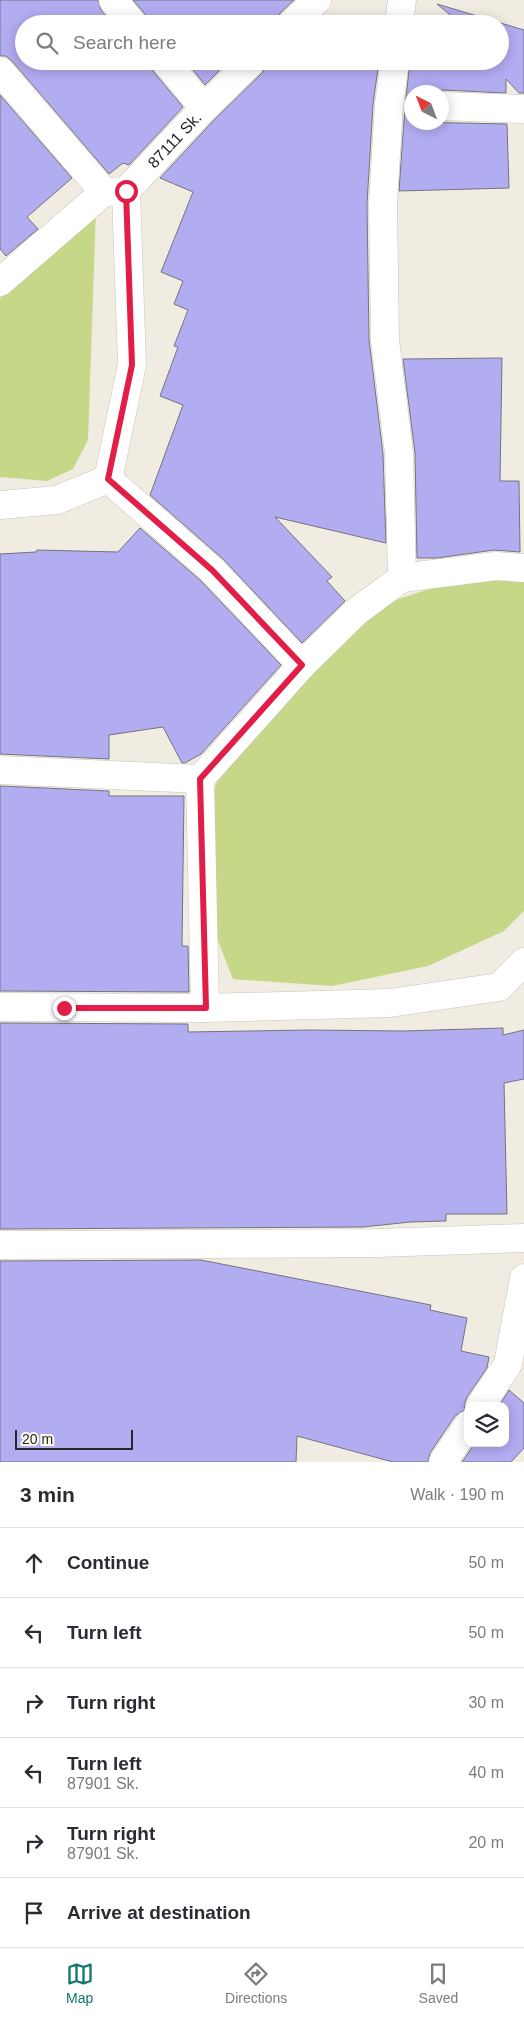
<!DOCTYPE html>
<html lang="en">
<head>
<meta charset="utf-8">
<style>
  body { margin:0; font-family:Helvetica,sans-serif; background:#f7f7f7; color:#2b2b33 }
  .controls { position:absolute; right:15px; bottom:15px; display:grid; overflow:hidden; border-radius:10px; box-shadow:0 2px 12px #0003 }
  .controls button { width:45px; height:45px; display:grid; place-items:center; padding:0; border:0; border-bottom:1px solid #e1e1e2; background:#fff; color:#2b2b33; font:25px sans-serif }
  .compass { position:absolute; left:404px; top:85px; width:45px; height:45px; border-radius:50%; background:#fff; box-shadow:0 2px 12px #0003; rotate:318deg }
  .scale { position:absolute; left:15px; bottom:12px; width:118px; box-sizing:border-box; padding-left:5px; border:2px solid #282622; border-top:0; font-size:14px; line-height:18px; white-space:nowrap; color:#282622; -webkit-text-stroke:4px #fefaee; paint-order:stroke }
  .stop { position:absolute; width:15px; height:15px; margin:-11px; border:4px solid #e11d48; border-radius:50%; background:#fff }
  .stop.end { background:#e11d48; border-color:#fff; box-shadow:0 1px 5px #0008 }
  .list { margin:0; padding:0; list-style:none }
  h2 { display:flex; justify-content:space-between; align-items:center; height:65px; margin:0; padding:0 20px; font-size:21px }
  h2 small { font-size:16px; font-weight:400; color:#7c7c81 }
  .list li { display:grid; grid-template-columns:32px 1fr auto; gap:15px; align-items:center; box-sizing:border-box; height:70px; padding:0 20px; border-top:1px solid #e1e1e2 }
  .list b { display:block; font-size:19px; white-space:nowrap }
  .list p { margin:0; font-size:16px; white-space:nowrap; color:#7c7c81 }
  .list em { font-size:16px; font-style:normal; color:#7c7c81 }
  .icon { flex:none; width:28px; height:28px; fill:none; stroke:currentColor; stroke-width:2; stroke-linecap:round; stroke-linejoin:round }
  .map { position:relative; flex:none; width:524px; height:1462px; overflow:hidden }
  .search { position:absolute; background:#fff; box-shadow:0 2px 12px #0003; left:15px; right:15px; top:15px; height:55px; display:flex; align-items:center; gap:12px; box-sizing:border-box; padding:0 18px; border-radius:28px; color:#7c7c81; font-size:19px }
  .sheet { height:485px; background:#fff }
  nav { display:flex; justify-content:space-around; align-items:center; box-sizing:border-box; height:70px; border-top:1px solid #e1e1e2; background:#fff; font-size:14px; color:#7c7c81 }
  nav a { display:grid; justify-items:center; gap:2px }
  nav .on { color:#0f766e }
  .map>svg:first-child { display:block }
  .green { fill:#c6d787 }
  .building { fill:#b2acf1; stroke:#74747e }
  .lines { fill:none; stroke-linecap:round; stroke-linejoin:round }
  .street-casing { stroke:#c9c5b9; stroke-width:29 }
  .street { stroke:#fff; stroke-width:28 }
  .route { stroke:#e11d48; stroke-width:6 }
  .labels { text-anchor:middle; stroke-width:4.5; stroke-linejoin:round; paint-order:stroke }
  .street-label { font-size:16px; fill:#282622; stroke:#fefaee }
</style>
</head>
<body>
<div class="map">
<svg width="524" height="1462" viewBox="0 0 524 1462">
  <rect width="100%" height="100%" fill="#f1ece1"/>
  <!-- green -->
  <path class="green" d="M 96,210 L 88,440 L 73,469 L 47,481 L 0,477 L 0,298 Z
    M 524,577 L 524,911 L 504,931 L 428,966 L 332,986 L 233,979 L 207,913 L 202,822 L 225,760 L 260,717 L 386,603 L 451,582 Z"/>
  <!-- building -->
  <path class="building" d="M 0,0 L 98,0 L 101,10 L 112,24 L 24,24 L 24,61 L 150,61 L 153,71 L 183,107 L 129,165 L 123,163 L 109,174 L 12,61 L 6,56 L 0,56 Z
    M 133,0 L 294,0 L 280,13 L 276,24 L 148,24 L 145,14 Z
    M 437,4 L 524,30 L 524,93 L 519,93 L 506,79 L 506,93 L 443,90 L 434,92 L 412,92 L 412,122 L 507,124 L 509,188 L 399,191 L 405,107 L 410,61 L 500,61 L 500,24 L 461,24 Z
    M 186,61 L 229,61 L 205,85 Z
    M 267,61 L 379,61 L 373,104 L 367,204 L 369,340 L 383,454 L 386,543 L 275,517 L 332,577 L 327,581 L 345,601 L 302,643 L 223,559 L 150,495 L 183,405 L 160,396 L 178,347 L 174,346 L 188,310 L 174,304 L 183,281 L 161,272 L 193,192 L 160,178 L 215,119 L 263,72 Z
    M 0,95 L 72,178 L 27,217 L 38,229 L 6,256 L 0,249 Z
    M 502,358 L 500,481 L 519,481 L 520,552 L 494,550 L 437,558 L 417,558 L 415,453 L 403,359 Z
    M 140,528 L 201,581 L 281,665 L 201,754 L 185,763 L 182,763 L 163,727 L 109,735 L 109,759 L 0,754 L 0,554 L 36,552 L 37,550 L 118,552 Z
    M 0,786 L 109,791 L 109,796 L 184,796 L 182,946 L 188,946 L 189,992 L 0,991 Z
    M 0,1023 L 188,1024 L 188,1032 L 309,1030 L 403,1031 L 503,1028 L 503,1035 L 524,1030 L 524,1079 L 504,1083 L 507,1214 L 446,1214 L 446,1221 L 410,1222 L 363,1227 L 0,1229 Z
    M 201,1260 L 431,1305 L 430,1310 L 467,1318 L 461,1351 L 489,1357 L 487,1368 L 467,1397 L 464,1405 L 465,1410 L 455,1416 L 430,1453 L 428,1462 L 393,1462 L 297,1436 L 296,1462 L 0,1462 L 0,1261 Z
    M 509,1390 L 524,1403 L 524,1448 L 511,1462 L 462,1462 L 475,1443 L 505,1443 L 505,1406 L 499,1406 Z"/>
  <g class="lines">
    <defs>
      <g id="street">
        <path d="M 113,0 L 133,24"/>
        <path d="M 291,24 L 317,0"/>
        <path d="M 399,24 L 402,0"/>
        <path d="M 165,61 L 204,108"/>
        <path d="M 0,71 L 104,192"/>
        <path d="M 442,106 L 524,109"/>
        <path id="s1" d="M 0,282 L 104,192 L 126,191 L 204,108 L 252,61"/>
        <path d="M 108,479 L 212,570 L 302,665"/>
        <path d="M 0,505 L 57,500 L 108,479 L 132,365 L 126,191"/>
        <path d="M 402,578 L 496,566 L 524,568"/>
        <path d="M 0,770 L 200,779 L 302,665 L 357,611 L 402,578 L 399,453 L 385,340 L 383,204 L 389,105 L 395,61"/>
        <path d="M 0,1007 L 205,1008 L 200,779"/>
        <path d="M 205,1008 L 390,1003 L 499,987 L 524,962"/>
        <path d="M 0,1245 L 378,1243 L 524,1238"/>
        <path d="M 480,1406 L 508,1364 L 524,1278"/>
        <path d="M 443,1462 L 468,1425"/>
      </g>
    </defs>
    <!-- street casing -->
    <use href="#street" class="street-casing"/>
    <!-- street -->
    <use href="#street" class="street"/>
  </g>
  <g class="lines">
    <!-- route -->
    <path class="route" d="M 64,1008 L 206,1008 L 200,779 L 302,665 L 212,570 L 108,479 L 132,365 L 126,191"/>
  </g>
  <g class="labels">
    <!-- street labels -->
    <g class="street-label">
      <text dy="6" stroke="none"><textPath href="#s1" startOffset="230">87111 Sk.</textPath></text>
    </g>
  </g>
</svg>
<div class="controls">
<button><svg class="icon" aria-label="layers" viewBox="0 0 24 24"><path d="M12 4l9 5-9 5-9-5zM3 14l9 5 9-5"/></svg></button>
</div>
<svg class="compass" viewBox="-18 -18 36 36"><path d="M0-13l5 13h-10z" fill="#e53935"/><path d="M0 13l5-13h-10z" fill="#7c7c81"/></svg>
<div class="scale">20 m</div>
<div class="stop" style="left:126px;top:191px"></div>
<div class="stop end" style="left:64px;top:1008px"></div>
<div class="search"><svg class="icon" aria-label="search" viewBox="0 0 24 24"><circle cx="10" cy="10" r="6"/><path d="M15 15l6 6"/></svg>Search here</div>
</div>
<section class="sheet">
<h2>3 min<small>Walk · 190 m</small></h2>
<ul class="list">
<li><svg class="icon" aria-label="ahead" viewBox="0 0 24 24"><path d="M12 20V5M6 11l6-6 6 6"/></svg><div><b>Continue</b></div><em>50 m</em></li>
<li><svg class="icon" aria-label="left" viewBox="0 0 24 24"><path d="M17 20v-9H6M10 6l-5 5 5 5"/></svg><div><b>Turn left</b></div><em>50 m</em></li>
<li><svg class="icon" aria-label="right" viewBox="0 0 24 24"><path d="M7 20v-9h11M14 6l5 5-5 5"/></svg><div><b>Turn right</b></div><em>30 m</em></li>
<li><svg class="icon" aria-label="left" viewBox="0 0 24 24"><path d="M17 20v-9H6M10 6l-5 5 5 5"/></svg><div><b>Turn left</b><p>87901 Sk.</p></div><em>40 m</em></li>
<li><svg class="icon" aria-label="right" viewBox="0 0 24 24"><path d="M7 20v-9h11M14 6l5 5-5 5"/></svg><div><b>Turn right</b><p>87901 Sk.</p></div><em>20 m</em></li>
<li><svg class="icon" aria-label="arrive" viewBox="0 0 24 24"><path d="M6 21V4h12l-3 4 3 4H6"/></svg><div><b>Arrive at destination</b></div></li>
</ul>
</section>
<nav>
<a class="on"><svg class="icon" aria-label="map" viewBox="0 0 24 24"><path d="M3 6l6-2 6 2 6-2v14l-6 2-6-2-6 2zM9 4v14M15 6v14"/></svg>Map</a>
<a><svg class="icon" aria-label="directions" viewBox="0 0 24 24"><path d="M12 3l9 9-9 9-9-9zM9 14v-3h6M13 9l2 2-2 2"/></svg>Directions</a>
<a><svg class="icon" aria-label="saved" viewBox="0 0 24 24"><path d="M7 4h10v16l-5-4-5 4z"/></svg>Saved</a>
</nav>
</body>
</html>
